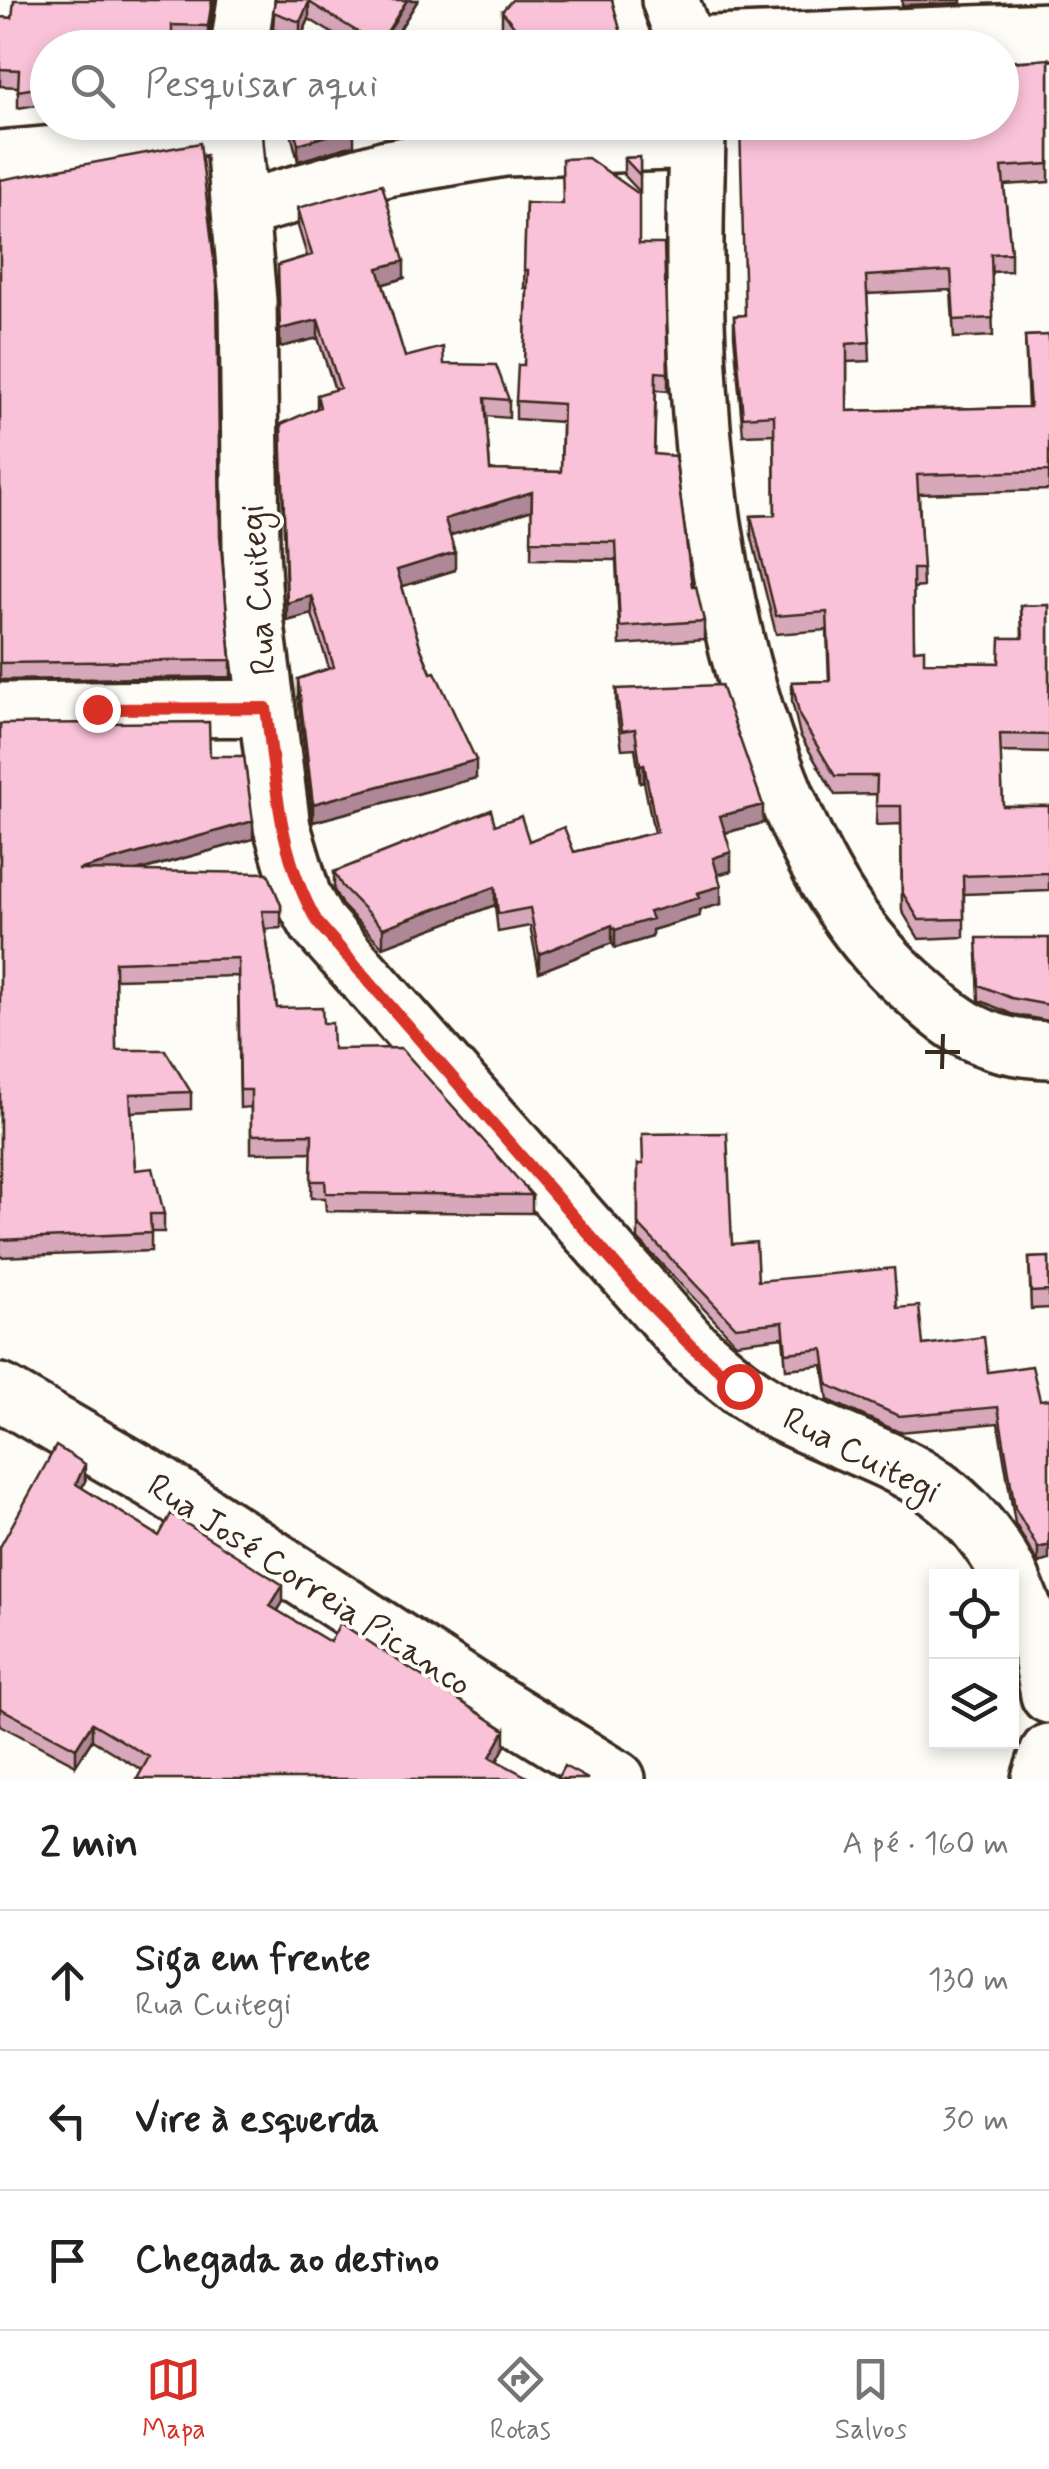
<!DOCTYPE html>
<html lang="pt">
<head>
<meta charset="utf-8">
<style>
  body { margin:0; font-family:Mynerve,sans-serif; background:#f6f6f6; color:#222 }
  .controls { position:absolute; right:30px; bottom:30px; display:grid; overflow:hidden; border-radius:0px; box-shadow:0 5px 15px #0003 }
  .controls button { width:90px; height:90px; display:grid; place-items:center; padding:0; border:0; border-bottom:2px solid #e0e0e0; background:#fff; color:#222; font:50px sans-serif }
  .stop { position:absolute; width:30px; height:30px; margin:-22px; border:8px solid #d93025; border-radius:50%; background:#fff }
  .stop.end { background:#d93025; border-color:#fff; box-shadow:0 2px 10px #0008 }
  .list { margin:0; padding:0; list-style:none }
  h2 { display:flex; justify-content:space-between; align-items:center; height:130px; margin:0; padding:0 40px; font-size:42px }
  h2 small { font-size:32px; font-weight:400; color:#767676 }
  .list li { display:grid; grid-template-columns:65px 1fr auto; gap:30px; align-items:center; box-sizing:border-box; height:140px; padding:0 40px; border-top:2px solid #e0e0e0 }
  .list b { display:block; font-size:38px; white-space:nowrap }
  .list p { margin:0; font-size:32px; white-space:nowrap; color:#767676 }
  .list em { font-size:32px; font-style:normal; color:#767676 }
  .icon { flex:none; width:55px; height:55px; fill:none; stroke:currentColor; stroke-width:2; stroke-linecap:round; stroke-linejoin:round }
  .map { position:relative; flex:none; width:1049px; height:1779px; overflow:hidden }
  .search { position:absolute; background:#fff; box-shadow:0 5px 15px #0003; left:30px; right:30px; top:30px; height:110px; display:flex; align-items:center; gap:25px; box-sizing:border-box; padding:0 35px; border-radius:55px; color:#767676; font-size:38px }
  .sheet { height:550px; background:#fff }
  nav { display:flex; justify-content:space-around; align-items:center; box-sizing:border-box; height:140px; border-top:2px solid #e0e0e0; background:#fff; font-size:28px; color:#767676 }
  nav a { display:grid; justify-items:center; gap:5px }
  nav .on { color:#d93025 }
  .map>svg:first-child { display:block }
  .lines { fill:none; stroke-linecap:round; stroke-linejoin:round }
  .minor-casing { stroke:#3b2a1e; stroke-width:62 }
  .minor { stroke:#fdfcf7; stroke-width:55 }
  .wall { fill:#d7a7ba; stroke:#3b2a1e; stroke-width:2.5 }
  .shaded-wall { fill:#af8897; stroke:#3b2a1e; stroke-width:2.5 }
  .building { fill:#fac2d8; stroke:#3b2a1e; stroke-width:2.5 }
  .route { stroke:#d93025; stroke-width:12 }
  .ticks { fill:none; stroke:#3b2a1e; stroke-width:4 }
  .labels { text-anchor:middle; stroke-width:8; stroke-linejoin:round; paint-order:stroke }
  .street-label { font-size:35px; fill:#3b2a1e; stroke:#fdfcf7 }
</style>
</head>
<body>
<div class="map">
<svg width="1049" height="1779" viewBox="0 0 1049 1779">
  <rect width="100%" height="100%" fill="#fdfcf7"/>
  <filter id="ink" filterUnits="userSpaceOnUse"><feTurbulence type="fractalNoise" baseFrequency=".01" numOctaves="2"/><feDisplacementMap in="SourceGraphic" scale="20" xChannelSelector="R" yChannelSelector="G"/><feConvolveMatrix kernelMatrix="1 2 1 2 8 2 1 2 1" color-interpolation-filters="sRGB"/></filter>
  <g filter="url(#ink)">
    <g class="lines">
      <defs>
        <path id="minor" d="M 670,0 L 688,48
          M 687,45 L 1049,31
          M 239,48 L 246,0
          M 232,122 L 248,300 L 251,550 L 255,617 L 282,827 L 303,898 L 317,923 L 691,1346 C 718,1369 745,1394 777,1411 C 878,1462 953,1467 1010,1576
          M 697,122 C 697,161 695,198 695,237 C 694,426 713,620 786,796 C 814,864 849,928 904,979 C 954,1024 979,1048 1049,1050
          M 0,159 L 68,153 L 225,122
          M 240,210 L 387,168 L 505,148 L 697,141
          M 0,711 L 266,708
          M 0,1392 L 154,1481 L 488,1699 L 617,1779
          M 1012,1580 L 1041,1652 L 1049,1695
          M 1040,1779 L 1049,1752"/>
      </defs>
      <!-- minor casing -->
      <use href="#minor" class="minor-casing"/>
      <!-- minor -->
      <use href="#minor" class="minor"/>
    </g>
    <!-- wall -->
    <path class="wall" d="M 214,0 L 208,43 L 172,42 L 172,48 L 48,48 L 48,103 L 18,108 L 18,87 L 0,86 L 0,17 L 12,18 Z
      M 275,0 L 418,0 L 388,48 L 356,48 L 309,19 L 300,39 L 273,29 Z
      M 902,0 L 961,0 L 961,3 L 902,5 Z
      M 502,11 L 625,48 L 518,48 L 502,27 Z
      M 1049,59 L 1049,182 L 1004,185 L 1011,253 L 1011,271 L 991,272 L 993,336 L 954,338 L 951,290 L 867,294 L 870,361 L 847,362 L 847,411 L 1028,407 L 1025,336 L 1049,335 L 1049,490 L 919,494 L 923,587 L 913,588 L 914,650 L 924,662 L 999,663 L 1022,638 L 1021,606 L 1049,605 L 1049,753 L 1000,752 L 1003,806 L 1049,806 L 1049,891 L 964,894 L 964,937 L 919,939 L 902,911 L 901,824 L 876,825 L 877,794 L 835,795 L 800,735 L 792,701 L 792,682 L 829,681 L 827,630 L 776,634 L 751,534 L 751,516 L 775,515 L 774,434 L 743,435 L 734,335 L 734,316 L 744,315 Z
      M 288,122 L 352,122 L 354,145 L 298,161 Z
      M 640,157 L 640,192 L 624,175 L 624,158 Z
      M 0,180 L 220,535 L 231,660 L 231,677 L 0,680 Z
      M 526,203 L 639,244 L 668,373 L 668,391 L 656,390 L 654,454 L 704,621 L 704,639 L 620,645 L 616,560 L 531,559 L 532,510 L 450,535 L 455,570 L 402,586 L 421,649 L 476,778 L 313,822 L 298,697 L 298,679 L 329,668 L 312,614 L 287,621 L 281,442 L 317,409 L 317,395 L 335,390 L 318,338 L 280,347 L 278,265 L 307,256 L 298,226 L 298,208 L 404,278 L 383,284 L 405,357 L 444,364 L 509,400 L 509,418 L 486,416 L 490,470 L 561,472 L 562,422 L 516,419 L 516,401 L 524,365 L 527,288 L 524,288 Z
      M 616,689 L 763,823 L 725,833 L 731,871 L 718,874 L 721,904 L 699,910 L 699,916 L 652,930 L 652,937 L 615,948 L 612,943 L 539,972 L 530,926 L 498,932 L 495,905 L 383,947 L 342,905 L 334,890 L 334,872 L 495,825 L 529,841 L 574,852 L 654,833 L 644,782 L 640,783 L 635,748 L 622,749 L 616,707 Z
      M 0,724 L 210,756 L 253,839 L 138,871 L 281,905 L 281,928 L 265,929 L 277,1008 L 323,1023 L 333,1049 L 532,1195 L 532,1213 L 326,1211 L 325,1198 L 311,1198 L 312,1152 L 251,1153 L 251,1107 L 240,1108 L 238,976 L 115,979 L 116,1050 L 191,1092 L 191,1109 L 131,1112 L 135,1170 L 164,1214 L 164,1232 L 151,1232 L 151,1251 L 0,1257 Z
      M 1049,938 L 1049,1021 L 1011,1014 L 979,1000 L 977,954 Z
      M 638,1164 L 732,1244 L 758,1281 L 897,1308 L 923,1345 L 988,1372 L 1040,1400 L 1038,1563 L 1015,1523 L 998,1423 L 899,1432 L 828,1400 L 823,1365 L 786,1369 L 783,1337 L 736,1343 L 638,1239 Z
      M 1049,1257 L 1049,1308 L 1031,1309 L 1029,1258 Z
      M 85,1481 L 82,1488 L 159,1536 L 283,1602 L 277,1611 L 505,1746 L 497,1761 L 142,1770 L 92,1740 L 76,1765 L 0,1725 L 0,1547 Z"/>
    <!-- shaded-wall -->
    <path class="shaded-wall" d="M 212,0 L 214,0 L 208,43 L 208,26 Z
      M 407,0 L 418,0 L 388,48 L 379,48 Z
      M 309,2 L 309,19 L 300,39 L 300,22 Z
      M 354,128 L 354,145 L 298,161 L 298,144 Z
      M 404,261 L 404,278 L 378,286 L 378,268 Z
      M 318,320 L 318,338 L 280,347 L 280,329 Z
      M 532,492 L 532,510 L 445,537 L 445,519 Z
      M 455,552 L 455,570 L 397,588 L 397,570 Z
      M 312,596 L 312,614 L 287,621 L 287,603 Z
      M 476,760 L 476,778 L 313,822 L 313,804 Z
      M 644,764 L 644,782 L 640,783 L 640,765 Z
      M 763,805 L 763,823 L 720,834 L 720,816 Z
      M 253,821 L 253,839 L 78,887 L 78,870 Z
      M 731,852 L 731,871 L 713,876 L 713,858 Z
      M 721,886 L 721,904 L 699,910 L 699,916 L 652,930 L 652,937 L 615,948 L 615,930 L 649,912 L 697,893 Z
      M 495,887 L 495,905 L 383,947 L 383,928 Z
      M 612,925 L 612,943 L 539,972 L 539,954 Z
      M 85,1464 L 85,1481 L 76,1501 L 76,1484 Z
      M 1049,1545 L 1049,1560 L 1038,1563 L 1038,1548 Z
      M 283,1585 L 283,1602 L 270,1623 L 270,1606 Z
      M 92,1723 L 92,1740 L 76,1765 L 76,1748 Z
      M 505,1730 L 505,1746 L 490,1774 L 490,1757 Z"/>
    <!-- building -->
    <path class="building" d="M 14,0 L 212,0 L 208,26 L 172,25 L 172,40 L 112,43 L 112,48 L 48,48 L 48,86 L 18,91 L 19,70 L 0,69 L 0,17 L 12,18 Z
      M 275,0 L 407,0 L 379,45 L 309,2 L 300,22 L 273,12 Z
      M 512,0 L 612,0 L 625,48 L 532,48 L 502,11 Z
      M 1049,59 L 1049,164 L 1002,167 L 1011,253 L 991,254 L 993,318 L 954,320 L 951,271 L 866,276 L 870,342 L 847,344 L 847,411 L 1030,407 L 1025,336 L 1049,335 L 1049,471 L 917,475 L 923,569 L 913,569 L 914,650 L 924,649 L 924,662 L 999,663 L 1000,638 L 1023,638 L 1021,606 L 1049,605 L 1049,735 L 1000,734 L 1003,806 L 1049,806 L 1049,873 L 963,876 L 964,919 L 919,920 L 902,892 L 901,806 L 876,806 L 877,776 L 835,776 L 800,717 L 792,682 L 830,681 L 827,612 L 776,616 L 751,516 L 775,515 L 774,415 L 743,417 L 734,316 L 745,315 L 740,122 L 1002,122 L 1002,63 Z
      M 292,122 L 352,122 L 354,128 L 298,144 Z
      M 200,143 L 217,285 L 220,535 L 231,660 L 0,663 L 0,180 Z
      M 640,157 L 640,175 L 624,158 Z
      M 588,158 L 639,194 L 639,244 L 664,244 L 668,373 L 656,372 L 654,454 L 675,456 L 692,586 L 696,586 L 704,621 L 620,627 L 616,542 L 531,541 L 532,492 L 445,519 L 455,552 L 397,570 L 421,649 L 431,673 L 435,672 L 476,760 L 313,804 L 298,679 L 334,667 L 312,596 L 287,603 L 281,424 L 320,407 L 317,395 L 340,388 L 318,320 L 280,329 L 278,265 L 312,255 L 298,208 L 382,184 L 404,261 L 378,268 L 405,357 L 443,347 L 444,364 L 496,365 L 509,400 L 485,398 L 490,470 L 561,472 L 563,404 L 516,401 L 518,365 L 524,365 L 528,270 L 524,270 L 526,203 L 563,204 L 562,159 Z
      M 721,685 L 763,805 L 720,816 L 731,852 L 713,858 L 721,886 L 697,893 L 699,898 L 649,912 L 652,919 L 615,930 L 612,925 L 539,954 L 530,908 L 498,914 L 495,887 L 383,928 L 342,886 L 334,872 L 491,810 L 495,825 L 521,816 L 529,841 L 564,827 L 574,852 L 657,832 L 644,764 L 640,765 L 635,729 L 622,731 L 616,689 Z
      M 209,722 L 210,756 L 244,756 L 253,821 L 78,870 L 268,873 L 281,905 L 281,911 L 262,911 L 277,1008 L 322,1007 L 323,1023 L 332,1023 L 333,1049 L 401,1048 L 532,1195 L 326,1193 L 325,1181 L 311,1181 L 312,1134 L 251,1135 L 251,1090 L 240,1090 L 238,958 L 115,962 L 116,1050 L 165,1050 L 191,1092 L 130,1094 L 135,1170 L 153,1168 L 164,1214 L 150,1214 L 151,1233 L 0,1240 L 0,724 Z
      M 977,938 L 1049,938 L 1049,1005 L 1011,998 L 979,985 Z
      M 727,1133 L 732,1244 L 756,1242 L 758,1281 L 894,1268 L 897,1308 L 919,1306 L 923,1345 L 984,1337 L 988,1372 L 1032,1366 L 1040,1400 L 1049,1399 L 1049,1545 L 1038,1548 L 1015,1508 L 998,1407 L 899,1416 L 828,1385 L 823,1349 L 786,1353 L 783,1322 L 736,1327 L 638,1224 L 638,1164 L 643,1164 L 642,1134 Z
      M 1049,1257 L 1049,1291 L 1031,1292 L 1029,1258 Z
      M 56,1446 L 85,1464 L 76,1484 L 159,1536 L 171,1514 L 283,1585 L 270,1606 L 330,1642 L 340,1623 L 505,1730 L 490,1757 L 531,1779 L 137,1779 L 149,1757 L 92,1723 L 76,1748 L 0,1708 L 0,1547 Z
      M 564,1766 L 588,1779 L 557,1779 Z"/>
  </g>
  <g class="lines" filter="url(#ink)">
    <!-- route -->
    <path class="route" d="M 97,709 L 266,708 C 276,782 279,858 318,923 L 648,1302 L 691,1346 L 739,1386"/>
  </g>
  <!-- ticks -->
  <path class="ticks" d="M 925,1052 L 960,1052M 942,1069 L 943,1034"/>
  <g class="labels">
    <!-- street labels -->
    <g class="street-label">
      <text transform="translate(257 590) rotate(-94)" y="12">Rua Cuitegi</text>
      <text transform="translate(862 1454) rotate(27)" y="12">Rua Cuitegi</text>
      <text transform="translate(310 1584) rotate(33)" y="12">Rua José Correia Picanco</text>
    </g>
  </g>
</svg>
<div class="controls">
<button><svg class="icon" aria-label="locate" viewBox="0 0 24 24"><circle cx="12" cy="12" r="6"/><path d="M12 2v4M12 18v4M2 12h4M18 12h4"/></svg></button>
<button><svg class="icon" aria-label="layers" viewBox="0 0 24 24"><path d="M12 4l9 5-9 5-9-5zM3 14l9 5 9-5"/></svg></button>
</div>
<div class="stop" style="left:739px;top:1386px"></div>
<div class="stop end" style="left:97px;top:709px"></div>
<div class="search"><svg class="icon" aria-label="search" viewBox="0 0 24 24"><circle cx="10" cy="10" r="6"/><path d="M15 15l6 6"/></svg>Pesquisar aqui</div>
</div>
<section class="sheet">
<h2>2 min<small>A pé · 160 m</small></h2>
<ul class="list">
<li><svg class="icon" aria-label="ahead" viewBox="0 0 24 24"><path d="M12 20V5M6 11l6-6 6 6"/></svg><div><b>Siga em frente</b><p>Rua Cuitegi</p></div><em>130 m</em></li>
<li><svg class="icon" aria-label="left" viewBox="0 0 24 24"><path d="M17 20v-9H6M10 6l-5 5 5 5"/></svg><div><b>Vire à esquerda</b></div><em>30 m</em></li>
<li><svg class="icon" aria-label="arrive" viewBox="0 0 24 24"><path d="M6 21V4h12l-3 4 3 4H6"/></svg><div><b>Chegada ao destino</b></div></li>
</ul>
</section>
<nav>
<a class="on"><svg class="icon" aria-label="map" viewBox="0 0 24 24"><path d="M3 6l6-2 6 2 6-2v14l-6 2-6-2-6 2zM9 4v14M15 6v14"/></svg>Mapa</a>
<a><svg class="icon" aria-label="directions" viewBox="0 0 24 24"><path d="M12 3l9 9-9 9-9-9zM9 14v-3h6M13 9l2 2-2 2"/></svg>Rotas</a>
<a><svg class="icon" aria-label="saved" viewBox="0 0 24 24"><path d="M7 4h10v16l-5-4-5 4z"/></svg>Salvos</a>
</nav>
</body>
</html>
